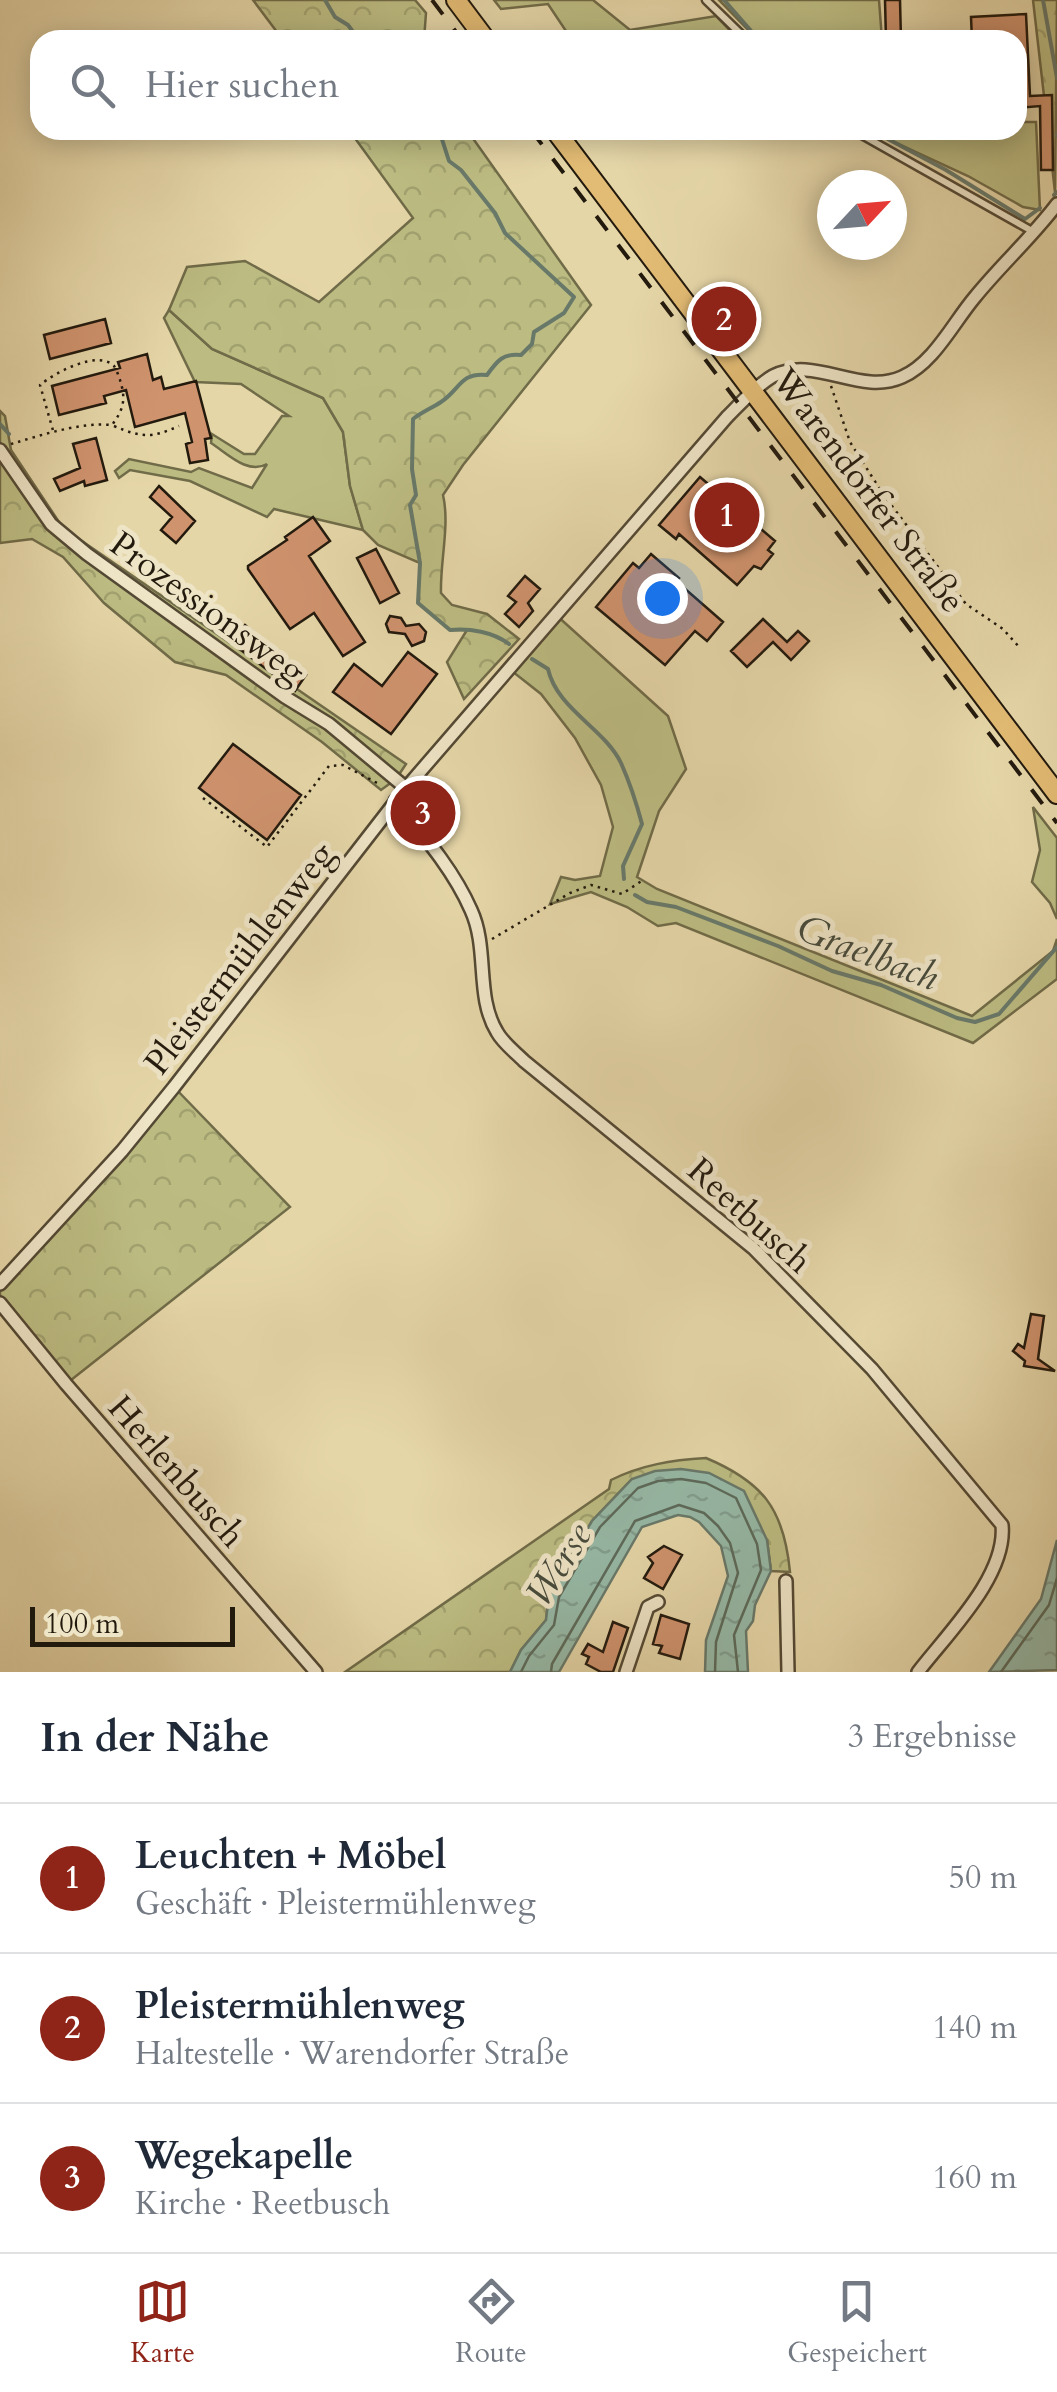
<!DOCTYPE html>
<html lang="de">
<head>
<meta charset="utf-8">
<style>
  body { margin:0; font-family:Cardo,serif; background:#f2f2f3; color:#1f2937 }
  .compass { position:absolute; left:817px; top:170px; width:90px; height:90px; border-radius:50%; background:#fff; box-shadow:0 5px 25px #0003; rotate:64deg }
  .scale { position:absolute; left:30px; bottom:25px; width:205px; box-sizing:border-box; padding-left:10px; border:5px solid #231a0e; border-top:0; font-size:28px; line-height:35px; white-space:nowrap; color:#231a0e; -webkit-text-stroke:8px #eee4c6; paint-order:stroke }
  .you { position:absolute; left:662px; top:598px; width:35px; height:35px; margin:-25px; border:8px solid #fff; border-radius:50%; background:#1a73e8; box-shadow:0 0 0 15px #1a73e833 }
  .badge { display:grid; place-items:center; width:65px; height:65px; border-radius:50%; background:#8f2418; color:#fff; font-size:32px; font-weight:700 }
  .pin { position:absolute; translate:-50% -50%; border:5px solid #fff; box-shadow:0 2px 10px #0006 }
  .list { margin:0; padding:0; list-style:none }
  h2 { display:flex; justify-content:space-between; align-items:center; height:130px; margin:0; padding:0 40px; font-size:42px }
  h2 small { font-size:32px; font-weight:400; color:#747a83 }
  .list li { display:grid; grid-template-columns:65px 1fr auto; gap:30px; align-items:center; box-sizing:border-box; height:150px; padding:0 40px; border-top:2px solid #e0e1e3 }
  .list b { display:block; font-size:38px; white-space:nowrap }
  .list p { margin:0; font-size:32px; white-space:nowrap; color:#747a83 }
  .list em { font-size:32px; font-style:normal; color:#747a83 }
  .icon { flex:none; width:55px; height:55px; fill:none; stroke:currentColor; stroke-width:2; stroke-linecap:round; stroke-linejoin:round }
  .map { position:relative; flex:none; width:1057px; height:1672px; overflow:hidden }
  .search { position:absolute; background:#fff; box-shadow:0 5px 25px #0003; left:30px; right:30px; top:30px; height:110px; display:flex; align-items:center; gap:25px; box-sizing:border-box; padding:0 35px; border-radius:30px; color:#747a83; font-size:38px }
  .sheet { height:580px; background:#fff }
  nav { display:flex; justify-content:space-around; align-items:center; box-sizing:border-box; height:140px; border-top:2px solid #e0e1e3; background:#fff; font-size:28px; color:#747a83 }
  nav a { display:grid; justify-items:center; gap:5px }
  nav .on { color:#8f2418 }
  .map>svg:first-child { display:block }
  .grass { fill:#bcbc82; stroke:#706b48; stroke-width:2.5 }
  .forest { fill:url(#forest-crowns); stroke:#706b48; stroke-width:2.5 }
  .water { fill:url(#water-ripples); stroke:#68796a; stroke-width:2.5 }
  .lines { fill:none; stroke-linecap:round; stroke-linejoin:round }
  .shore { stroke:#5c6a5a; stroke-width:2.5 }
  .stream { stroke:#68796a; stroke-width:4 }
  .building { fill:#cf936e; stroke:#231a0e; stroke-width:2.5 }
  .lane-casing { stroke:#544934; stroke-width:11 }
  .street-casing { stroke:#544934; stroke-width:16 }
  .primary-casing { stroke:#231a0e; stroke-width:22 }
  .path { stroke:#231a0e; stroke-width:2.5; stroke-dasharray:2.5 5; stroke-linecap:butt }
  .lane { stroke:#eee4c6; stroke-width:6 }
  .street { stroke:#eee4c6; stroke-width:11 }
  .primary { stroke:#e2bb74; stroke-width:18 }
  .rail { stroke:#231a0e; stroke-width:4; stroke-dasharray:18 18; stroke-linecap:butt }
  .labels { text-anchor:middle; stroke-width:10; stroke-linejoin:round; paint-order:stroke }
  .street-label { font-size:35px; fill:#231a0e; stroke:#eee4c6 }
  .water-label { font-size:38px; font-style:italic; fill:#464a3c; stroke:#eee4c6 }
</style>
</head>
<body>
<div class="map">
<svg width="1057" height="1672" viewBox="0 0 1057 1672">
  <defs>
    <pattern id="forest-crowns" width="20" height="18" patternUnits="userSpaceOnUse" patternTransform="scale(2.5)"><rect width="20" height="18" fill="#bcbc82"/><path d="M2 6a3 3 0 1 1 6 0M12 15a3 3 0 1 1 6 0" fill="none" stroke="#a1a16f"/></pattern>
    <pattern id="water-ripples" width="26" height="14" patternUnits="userSpaceOnUse" patternTransform="scale(2.5)"><rect width="26" height="14" fill="#96b9a7"/><path d="M2 4q2-2 4 0t4 0M15 11q2-2 4 0t4 0" fill="none" stroke="#819e8f"/></pattern>
  </defs>
  <rect width="100%" height="100%" fill="#e5d6a8"/>
  <filter id="stains"><feTurbulence type="fractalNoise" baseFrequency=".002" numOctaves="4"/><feColorMatrix values="0 0 0 0 .2 0 0 0 0 .09 0 0 0 0 .02 0 0 0 .5 -.17"/></filter>
  <radialGradient id="worn" r=".72"><stop offset=".6" stop-color="#630" stop-opacity="0"/><stop offset="1" stop-color="#630" stop-opacity=".3"/></radialGradient>
  <!-- grass -->
  <path class="grass" d="M 494,0 L 593,0 L 630,30 L 716,16 L 739,40 L 572,40 L 548,4 L 501,9 Z
    M 719,0 L 879,0 L 882,40 L 758,40 Z
    M 1017,122 L 1036,122 L 1040,210 L 1023,207 L 968,176 L 868,130 L 1017,130 Z
    M 169,310 L 212,349 L 323,398 L 343,432 L 350,486 L 363,530 L 274,509 L 267,517 L 190,481 L 130,470 L 119,478 L 115,471 L 129,459 L 191,472 L 199,468 L 252,488 L 267,464 C 248,475 228,454 211,443 L 212,434 L 244,454 L 255,454 L 282,416 L 289,416 L 241,384 L 195,382 L 164,318 Z
    M 555,614 L 668,716 L 686,769 L 659,811 L 637,877 L 657,889 L 972,1016 L 1053,951 L 1057,939 L 1057,979 L 973,1043 L 676,923 L 658,926 L 627,907 L 591,892 L 550,904 L 561,877 L 575,880 L 600,876 L 613,827 L 601,785 L 575,738 L 541,694 L 508,668 Z
    M 1033,807 L 1057,838 L 1057,919 L 1050,903 L 1032,882 L 1040,850 Z"/>
  <!-- forest -->
  <path class="forest" d="M 253,0 L 415,0 L 426,13 L 424,40 L 283,40 Z
    M 1033,0 L 1057,0 L 1055,192 Z
    M 349,130 L 467,130 L 591,305 L 463,465 L 443,495 C 450,525 440,561 441,593 L 452,605 L 487,614 L 519,639 L 464,699 L 447,662 L 467,630 L 450,630 L 418,603 L 420,563 L 378,545 L 363,530 L 350,486 L 343,432 L 323,398 L 212,349 L 169,310 L 187,267 L 245,261 L 319,302 L 413,218 Z
    M 0,411 L 5,416 L 11,450 L 63,528 L 406,764 L 396,779 L 381,790 L 322,742 L 226,675 L 175,662 L 104,603 L 63,557 L 32,539 L 0,543 Z
    M 174,1087 L 290,1207 L 66,1384 L 0,1303 L 0,1285 Z
    M 706,1458 C 763,1482 784,1509 790,1572 L 771,1571 L 767,1540 L 632,1479 L 592,1521 L 549,1594 L 546,1620 L 521,1650 L 510,1672 L 345,1672 L 609,1489 L 611,1480 C 641,1465 672,1460 706,1458 Z"/>
  <!-- water -->
  <path class="water" d="M 681,1469 L 709,1473 L 744,1491 L 767,1540 L 771,1571 L 755,1605 L 753,1621 L 746,1631 L 748,1672 L 705,1672 L 706,1640 L 728,1576 L 721,1546 L 699,1522 L 690,1517 L 678,1515 L 642,1527 L 559,1672 L 510,1672 L 521,1650 L 546,1620 L 549,1595 L 592,1521 L 632,1479 L 655,1471 Z
    M 1057,1540 L 1057,1670 L 989,1672 L 1041,1599 Z"/>
  <g class="lines">
    <!-- shore -->
    <path class="shore" d="M 521,1672 L 529,1656 L 554,1625 L 559,1597 L 600,1527 L 638,1488 L 658,1481 L 681,1479 L 706,1483 L 736,1498 L 757,1544 L 761,1570 L 734,1635 L 738,1672
      M 551,1672 L 552,1664 L 635,1521 L 679,1505 L 704,1513 L 718,1526 L 730,1543 L 738,1573 L 716,1642 L 715,1672
      M 1001,1672 L 1049,1605 L 1057,1578"/>
    <!-- stream -->
    <path class="stream" d="M 325,0 L 335,17 L 348,25 L 359,40
      M 724,0 L 759,40
      M 1043,0 L 1057,78
      M 439,130 L 449,161 L 461,170 L 495,213 L 505,233 L 574,297 L 564,313 L 534,332 L 532,344 L 521,355 C 503,353 497,361 487,375 C 460,372 460,390 441,402 C 432,408 422,412 413,419 L 412,469 L 416,495 L 410,505 L 420,563 L 418,603 L 450,630 C 470,628 493,632 509,644
      M 871,130 L 946,170 L 1025,219 L 1040,208
      M 1057,134 L 1057,136
      M 1054,195 L 1057,192
      M 0,424 L 9,434
      M 532,659 L 548,669 C 557,709 604,728 621,763 C 629,781 637,805 642,824 L 623,866 L 624,879
      M 635,895 L 647,902 L 676,907 L 778,946 L 832,971 L 881,985 L 957,1018 L 975,1022 L 999,1014 L 1057,947"/>
  </g>
  <!-- building -->
  <path class="building" d="M 885,0 L 900,0 L 901,40 L 886,40 Z
    M 1026,14 L 1030,96 L 1052,95 L 1053,170 L 1041,170 L 1040,106 L 1017,108 L 1017,40 L 972,40 L 971,17 Z
    M 105,319 L 111,343 L 50,359 L 44,335 Z
    M 147,354 L 153,380 L 161,377 L 164,389 L 196,381 L 211,438 L 205,439 L 208,460 L 190,463 L 186,444 L 192,442 L 185,413 L 135,427 L 126,390 L 104,396 L 106,403 L 59,415 L 52,386 L 120,368 L 118,362 Z
    M 96,438 L 107,480 L 85,486 L 84,481 L 60,491 L 54,479 L 80,468 L 73,444 Z
    M 700,477 L 775,541 L 768,550 L 773,554 L 761,569 L 754,566 L 737,585 L 679,534 L 676,539 L 659,525 Z
    M 159,486 L 195,521 L 176,543 L 161,530 L 172,517 L 150,497 Z
    M 313,517 L 330,541 L 309,556 L 365,642 L 343,656 L 314,613 L 290,629 L 248,569 L 248,566 L 287,540 L 285,537 Z
    M 376,549 L 399,593 L 380,603 L 357,558 Z
    M 651,554 L 679,578 L 676,581 L 723,622 L 707,641 L 695,631 L 665,665 L 596,607 L 633,563 L 639,568 Z
    M 525,576 L 540,589 L 528,603 L 533,611 L 519,627 L 505,614 L 516,602 L 508,596 Z
    M 390,616 L 401,618 L 406,626 L 419,624 L 426,632 L 424,641 L 412,646 L 405,634 L 389,632 L 386,624 Z
    M 763,619 L 787,642 L 798,631 L 809,641 L 791,660 L 773,642 L 747,667 L 731,651 Z
    M 245,625 L 306,675 L 295,691 L 232,643 Z
    M 408,652 L 437,674 L 391,734 L 333,692 L 354,664 L 382,686 Z
    M 233,744 L 301,795 L 267,840 L 199,788 Z
    M 1031,1314 L 1044,1316 L 1038,1359 L 1055,1371 L 1024,1366 L 1025,1361 L 1013,1351 L 1018,1344 L 1024,1348 Z
    M 664,1546 L 682,1555 L 663,1589 L 644,1578 L 653,1563 L 648,1557 Z
    M 661,1615 L 689,1624 L 680,1659 L 659,1653 L 662,1646 L 653,1644 Z
    M 613,1622 L 628,1628 L 613,1672 L 601,1672 L 586,1664 L 589,1657 L 582,1654 L 588,1644 L 603,1652 Z"/>
  <g class="lines">
    <defs>
      <path id="lane" d="M 706,0 L 747,40
        M 853,130 L 1032,231"/>
      <path id="street" d="M 0,450 L 51,524 L 87,554 L 285,697 L 329,724 L 406,788
        M 395,801 C 423,835 453,869 471,910 C 489,949 475,996 497,1032 C 503,1043 515,1052 524,1061 L 753,1248 L 872,1369 L 1002,1525 C 1007,1576 947,1634 918,1672
        M 0,1284 L 122,1151 L 174,1087 L 406,788 L 727,417 C 741,403 756,386 773,376 C 815,355 860,396 902,377 C 934,363 953,323 975,297 C 1001,265 1032,237 1057,204
        M 0,1303 L 66,1384 L 316,1672
        M 786,1581 L 788,1672
        M 626,1672 L 648,1607 L 658,1602"/>
      <path id="primary" d="M 456,0 L 486,40
        M 555,130 L 1057,794"/>
    </defs>
    <!-- lane casing -->
    <use href="#lane" class="lane-casing"/>
    <!-- street casing -->
    <use href="#street" class="street-casing"/>
    <!-- primary casing -->
    <use href="#primary" class="primary-casing"/>
    <!-- path -->
    <path class="path" d="M 831,386 L 850,442 L 883,494 L 966,604 L 1003,629 L 1020,648
      M 114,426 C 142,438 152,438 179,426
      M 11,444 C 42,435 80,422 112,425 C 124,409 126,399 120,380 C 119,377 116,368 114,366 C 97,349 53,374 40,385 L 54,434
      M 203,798 L 267,847 L 329,766 L 343,765 L 379,784
      M 492,939 L 570,893 L 591,885 L 622,894 L 643,880"/>
    <!-- lane -->
    <use href="#lane" class="lane"/>
    <!-- street -->
    <use href="#street" class="street"/>
    <!-- primary -->
    <use href="#primary" class="primary"/>
    <!-- rail -->
    <path class="rail" d="M 432,0 L 462,40
      M 531,130 L 1057,823"/>
  </g>
  <g class="labels">
    <!-- street labels -->
    <g class="street-label">
      <text transform="translate(869 490) rotate(53)" y="12">Warendorfer Straße</text>
      <text transform="translate(208 607) rotate(36)" y="12">Prozessionsweg</text>
      <text transform="translate(239 958) rotate(-52)" y="12">Pleistermühlenweg</text>
      <text transform="translate(750 1215) rotate(42)" y="12">Reetbusch</text>
      <text transform="translate(177 1471) rotate(49)" y="12">Herlenbusch</text>
    </g>
    <!-- water labels -->
    <g class="water-label">
      <text transform="translate(868 952) rotate(21)" y="13">Graelbach</text>
      <text transform="translate(558 1564) rotate(-58)" y="13">Werse</text>
    </g>
  </g>
  <rect width="100%" height="100%" filter="url(#stains)"/>
  <rect width="100%" height="100%" fill="url(#worn)"/>
</svg>
<svg class="compass" viewBox="-18 -18 36 36"><path d="M0-13l5 13h-10z" fill="#e53935"/><path d="M0 13l5-13h-10z" fill="#747a83"/></svg>
<div class="scale">100 m</div>
<div class="you"></div>
<div class="pin badge" style="left:727px;top:515px">1</div>
<div class="pin badge" style="left:724px;top:319px">2</div>
<div class="pin badge" style="left:423px;top:813px">3</div>
<div class="search"><svg class="icon" aria-label="search" viewBox="0 0 24 24"><circle cx="10" cy="10" r="6"/><path d="M15 15l6 6"/></svg>Hier suchen</div>
</div>
<section class="sheet">
<h2>In der Nähe<small>3 Ergebnisse</small></h2>
<ul class="list">
<li><span class="badge">1</span><div><b>Leuchten + Möbel</b><p>Geschäft · Pleistermühlenweg</p></div><em>50 m</em></li>
<li><span class="badge">2</span><div><b>Pleistermühlenweg</b><p>Haltestelle · Warendorfer Straße</p></div><em>140 m</em></li>
<li><span class="badge">3</span><div><b>Wegekapelle</b><p>Kirche · Reetbusch</p></div><em>160 m</em></li>
</ul>
</section>
<nav>
<a class="on"><svg class="icon" aria-label="map" viewBox="0 0 24 24"><path d="M3 6l6-2 6 2 6-2v14l-6 2-6-2-6 2zM9 4v14M15 6v14"/></svg>Karte</a>
<a><svg class="icon" aria-label="directions" viewBox="0 0 24 24"><path d="M12 3l9 9-9 9-9-9zM9 14v-3h6M13 9l2 2-2 2"/></svg>Route</a>
<a><svg class="icon" aria-label="saved" viewBox="0 0 24 24"><path d="M7 4h10v16l-5-4-5 4z"/></svg>Gespeichert</a>
</nav>
</body>
</html>
